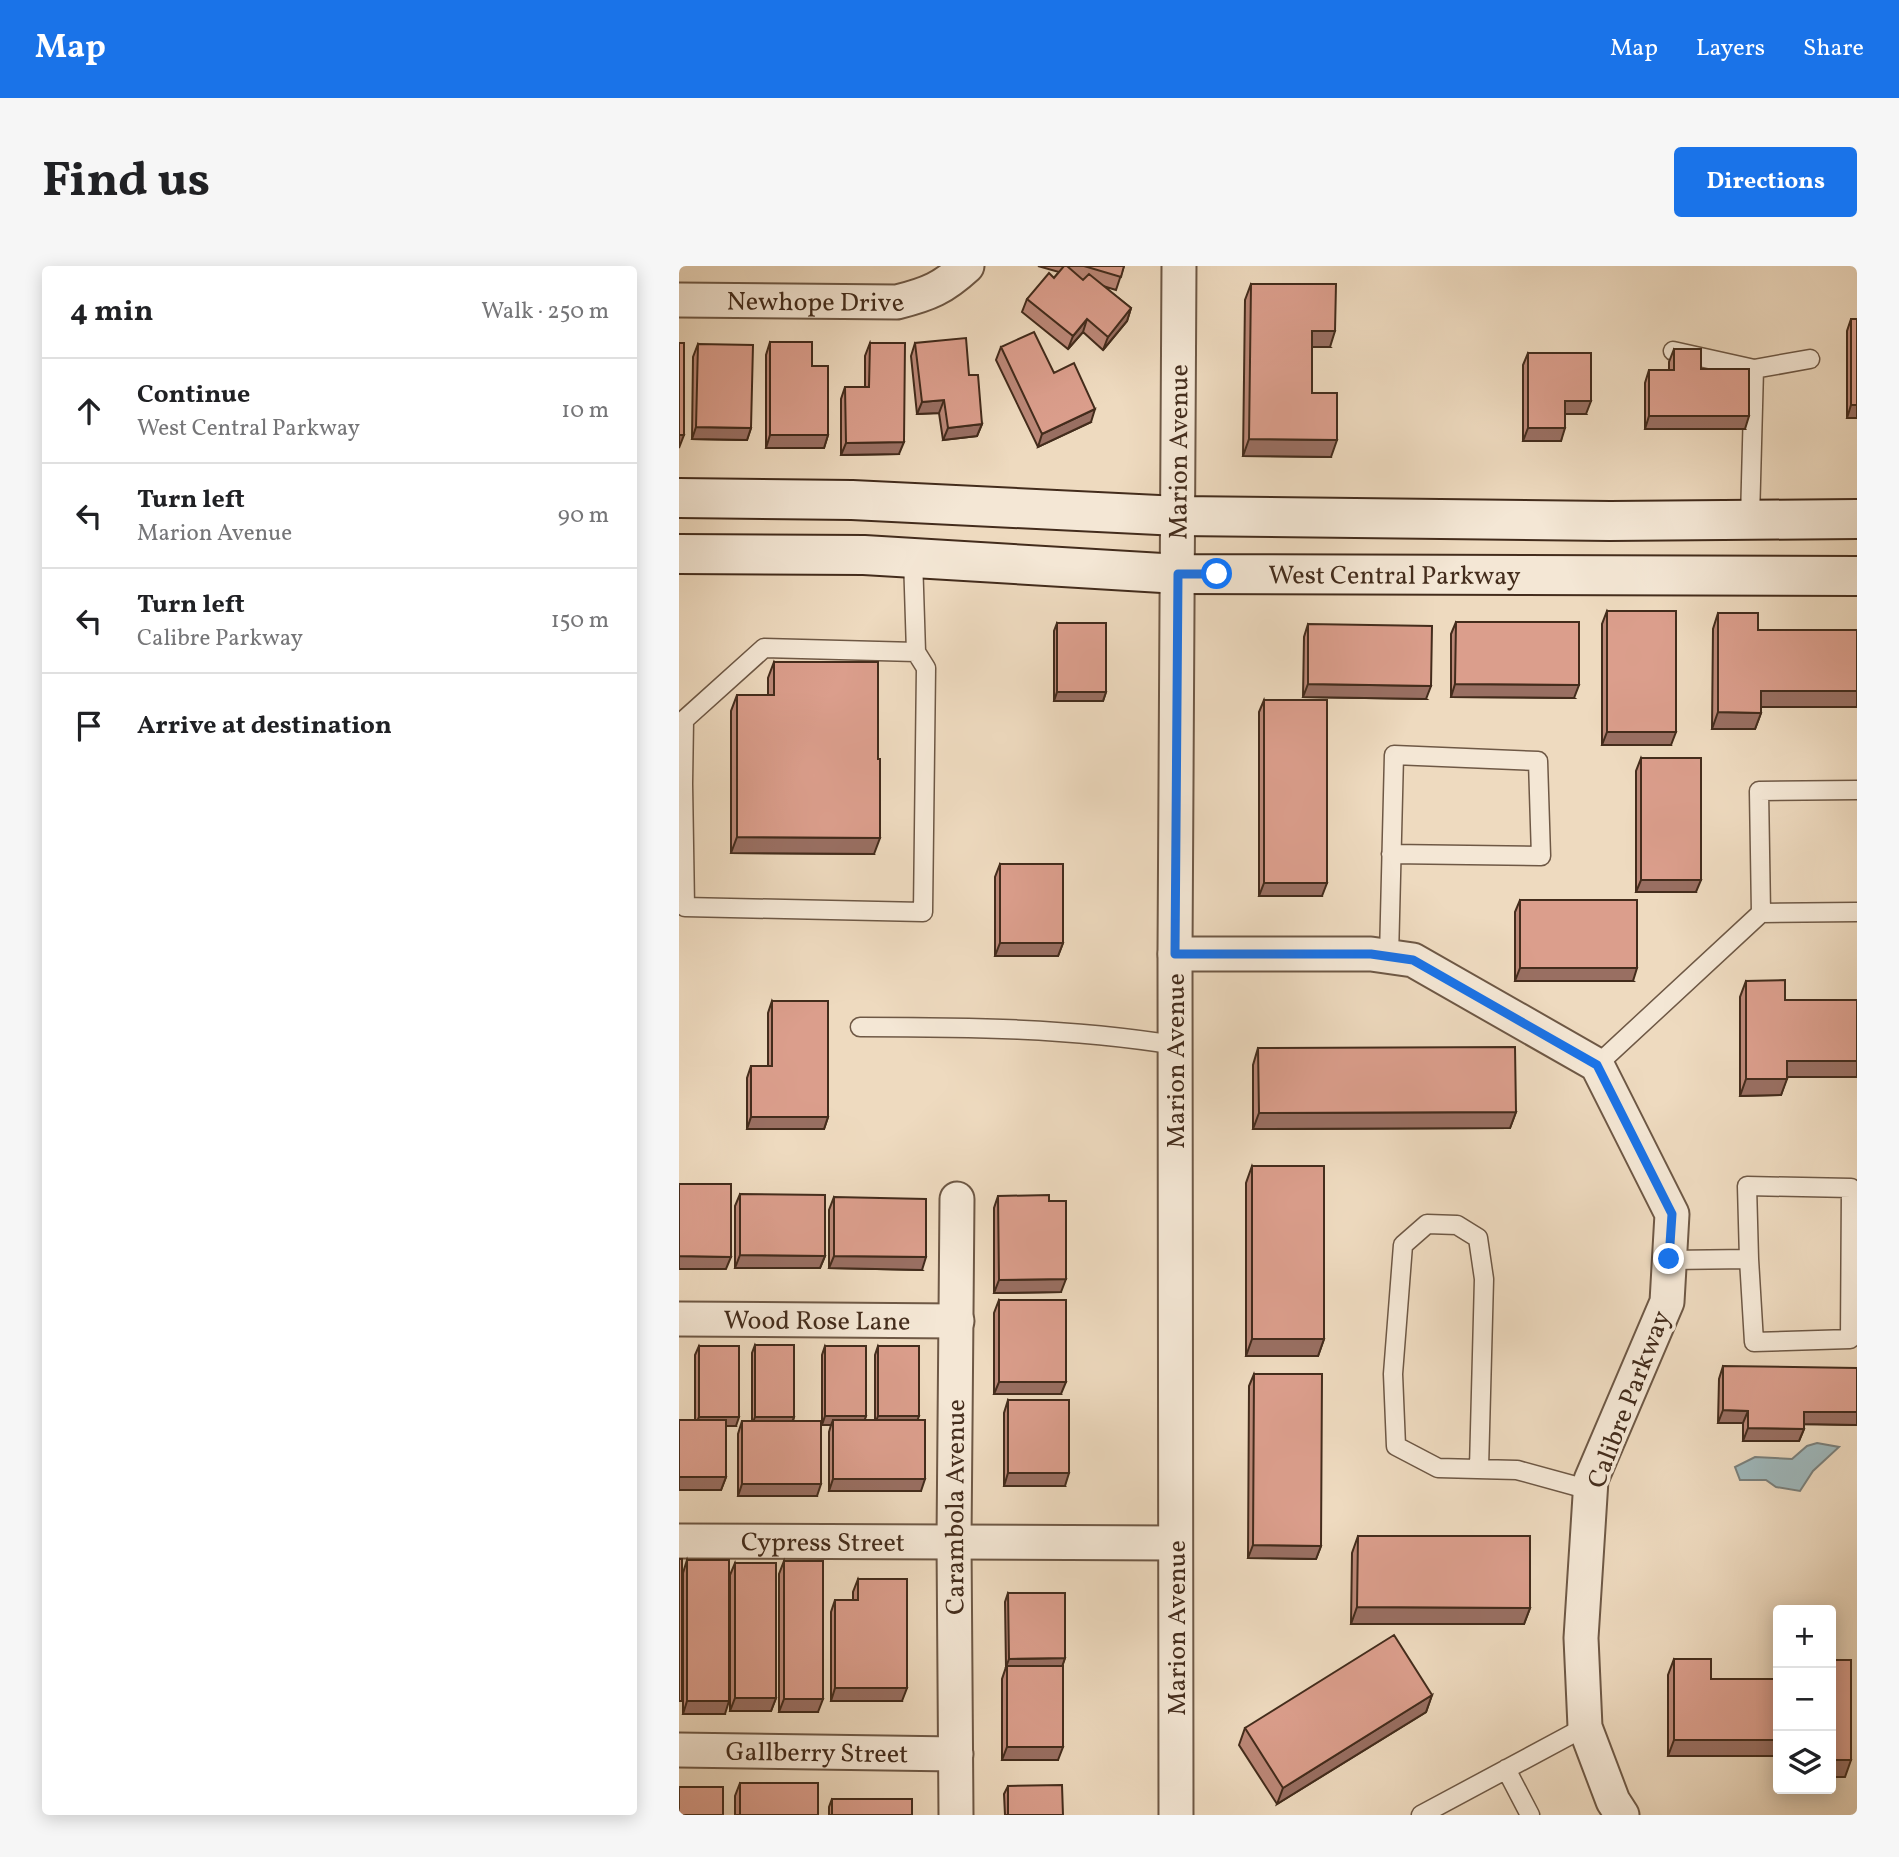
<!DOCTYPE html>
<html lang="en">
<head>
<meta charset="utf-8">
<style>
  body { margin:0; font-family:Vollkorn,serif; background:#f6f6f6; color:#202124 }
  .controls { position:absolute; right:21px; bottom:21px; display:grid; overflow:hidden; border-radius:7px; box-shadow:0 4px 18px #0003 }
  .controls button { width:63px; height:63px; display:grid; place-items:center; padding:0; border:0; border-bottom:2px solid #e0e0e0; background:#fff; color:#202124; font:35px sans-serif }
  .stop { position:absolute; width:21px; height:21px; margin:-16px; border:5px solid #1a73e8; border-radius:50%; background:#fff }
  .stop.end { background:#1a73e8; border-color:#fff; box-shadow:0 2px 7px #0008 }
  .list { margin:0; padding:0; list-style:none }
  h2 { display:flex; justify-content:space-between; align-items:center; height:91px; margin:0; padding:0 28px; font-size:30px }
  h2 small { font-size:23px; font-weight:400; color:#757577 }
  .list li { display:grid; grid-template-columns:46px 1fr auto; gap:21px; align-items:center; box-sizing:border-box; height:105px; padding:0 28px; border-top:2px solid #e0e0e0 }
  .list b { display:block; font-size:26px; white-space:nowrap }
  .list p { margin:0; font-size:23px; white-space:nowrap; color:#757577 }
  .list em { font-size:23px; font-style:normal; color:#757577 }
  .icon { flex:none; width:38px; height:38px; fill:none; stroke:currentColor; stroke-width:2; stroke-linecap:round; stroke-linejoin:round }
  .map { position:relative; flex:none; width:1178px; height:1549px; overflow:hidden; border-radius:7px }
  header { display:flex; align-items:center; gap:42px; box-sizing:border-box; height:98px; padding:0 35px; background:#1a73e8; color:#fff }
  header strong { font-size:33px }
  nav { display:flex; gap:38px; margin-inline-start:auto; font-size:24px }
  .intro { display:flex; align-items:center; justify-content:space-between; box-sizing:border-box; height:168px; padding:0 42px }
  h1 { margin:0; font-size:49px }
  .button { padding:18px 32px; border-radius:7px; background:#1a73e8; color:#fff; font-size:24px; font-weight:700 }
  main { display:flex; gap:42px; padding:0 42px }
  aside { flex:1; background:#fff; border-radius:7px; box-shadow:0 4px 18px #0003 }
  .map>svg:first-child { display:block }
  .water { fill:#9eb8bc; stroke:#7a807c; stroke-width:2 }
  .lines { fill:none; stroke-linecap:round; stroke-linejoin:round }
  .service-casing { stroke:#6e5845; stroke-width:21 }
  .minor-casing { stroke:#6e5845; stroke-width:37 }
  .secondary-casing { stroke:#432c1c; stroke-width:42 }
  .service { stroke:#f4e7d5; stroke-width:18 }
  .minor { stroke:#f4e7d5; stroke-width:33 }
  .secondary { stroke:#f4e7d5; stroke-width:38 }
  .wall { fill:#bc8878; stroke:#432c1c; stroke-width:2 }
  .shaded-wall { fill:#996f62; stroke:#432c1c; stroke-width:2 }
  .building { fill:#db9e8c; stroke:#432c1c; stroke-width:2 }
  .route { stroke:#1a73e8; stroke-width:9 }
  .labels { text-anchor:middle; stroke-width:7; stroke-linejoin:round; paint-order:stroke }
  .street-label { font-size:26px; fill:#432c1c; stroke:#f4e7d5 }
</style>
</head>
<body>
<header>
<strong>Map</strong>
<nav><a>Map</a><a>Layers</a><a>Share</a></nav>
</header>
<div class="intro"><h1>Find us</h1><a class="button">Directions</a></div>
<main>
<aside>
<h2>4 min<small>Walk · 250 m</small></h2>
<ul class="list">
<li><svg class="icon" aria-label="ahead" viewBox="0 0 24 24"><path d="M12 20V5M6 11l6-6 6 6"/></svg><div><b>Continue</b><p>West Central Parkway</p></div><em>10 m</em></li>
<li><svg class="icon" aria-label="left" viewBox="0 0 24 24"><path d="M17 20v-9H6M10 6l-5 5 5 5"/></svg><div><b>Turn left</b><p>Marion Avenue</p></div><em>90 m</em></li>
<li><svg class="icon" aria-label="left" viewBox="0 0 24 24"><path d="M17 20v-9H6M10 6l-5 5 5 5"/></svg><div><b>Turn left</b><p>Calibre Parkway</p></div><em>150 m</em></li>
<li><svg class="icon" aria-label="arrive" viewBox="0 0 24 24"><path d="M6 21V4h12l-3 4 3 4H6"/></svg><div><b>Arrive at destination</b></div></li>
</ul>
</aside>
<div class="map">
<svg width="1178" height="1549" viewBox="0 0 1178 1549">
  <rect width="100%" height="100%" fill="#eedabf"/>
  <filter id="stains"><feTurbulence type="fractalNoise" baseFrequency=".00286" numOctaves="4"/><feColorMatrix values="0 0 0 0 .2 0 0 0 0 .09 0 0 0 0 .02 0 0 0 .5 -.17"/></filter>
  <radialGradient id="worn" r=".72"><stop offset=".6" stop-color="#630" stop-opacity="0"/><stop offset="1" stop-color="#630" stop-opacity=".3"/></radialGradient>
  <!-- water -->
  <path class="water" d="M 1138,1177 L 1160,1181 L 1134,1205 L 1121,1225 L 1097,1221 L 1087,1214 L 1061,1214 L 1056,1201 L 1076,1191 L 1113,1193 L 1128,1180 Z"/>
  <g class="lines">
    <defs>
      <path id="service" d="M 994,85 L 1075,103
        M 1071,253 L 1075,103 L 1131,93
        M 0,518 L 4,518 L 5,454 L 85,382 L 237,386 L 234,292
        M 4,518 L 6,641 L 244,646 L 247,402 L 237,386
        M 1082,647 L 1080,525 L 1178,524
        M 710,691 L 715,489 L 859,495 L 862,590 L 712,588
        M 181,761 C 288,761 390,762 496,779
        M 918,799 L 1082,647 L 1178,646
        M 990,994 L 1070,993 L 1075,1076 L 1171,1073 L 1172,922 L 1068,920 L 1070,993
        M 800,1202 L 805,1013 L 799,972 L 778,959 L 748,958 L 724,979 L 714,1108 L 717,1180 L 759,1202 L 838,1204 L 911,1224
        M 827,1503 L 851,1549
        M 742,1549 L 906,1461"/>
      <g id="minor">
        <path id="s1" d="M 0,34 L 218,36 C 250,28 264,22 288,0"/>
        <path d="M 496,688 L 692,688 L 734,694 L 918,799 L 993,948 L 988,1036 L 912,1214 L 902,1372 L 906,1461 L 934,1535 L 943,1549"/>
        <path id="s2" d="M 0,1053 L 278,1055"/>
        <path id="s3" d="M 0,1275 L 496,1277"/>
        <path id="s4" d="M 0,1484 L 277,1488"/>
        <path id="s5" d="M 277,1549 L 275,1275 L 278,933"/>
        <path id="s6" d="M 497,1549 L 496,688 L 500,0"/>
      </g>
      <g id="secondary">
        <path d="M 0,232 L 173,234 L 500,250 L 931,255 L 1178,253"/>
        <path id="s7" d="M 0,288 L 185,289 L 500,308 L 1178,310"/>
      </g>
    </defs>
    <!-- service casing -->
    <use href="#service" class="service-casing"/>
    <!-- minor casing -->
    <use href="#minor" class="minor-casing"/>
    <!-- secondary casing -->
    <use href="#secondary" class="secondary-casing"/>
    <!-- service -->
    <use href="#service" class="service"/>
    <!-- minor -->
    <use href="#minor" class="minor"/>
    <!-- secondary -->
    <use href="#secondary" class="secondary"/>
  </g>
  <!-- wall -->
  <path class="wall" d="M 359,0 L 445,0 L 437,24 L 424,20 L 452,42 L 448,55 L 424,84 L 404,66 L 389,83 L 343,46 L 348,33 L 375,12 L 380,6 Z
    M 572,18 L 651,81 L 633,81 L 633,127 L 652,191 L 564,190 L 566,34 Z
    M 1172,53 L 1178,152 L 1168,152 L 1168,65 Z
    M 91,76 L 133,100 L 149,169 L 145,182 L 87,182 L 87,89 Z
    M 191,77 L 220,188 L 162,189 L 162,133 L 166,121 L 186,121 L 186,90 Z
    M 236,77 L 290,109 L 303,158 L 298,170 L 264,174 L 260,147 L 238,148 L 232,90 Z
    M 19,78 L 72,162 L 68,174 L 13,173 L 14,91 Z
    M 322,81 L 375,107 L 412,156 L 359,181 L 317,94 Z
    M 995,83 L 1022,103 L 1066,163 L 966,163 L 966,117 L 970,104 L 990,104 L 990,96 Z
    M 849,87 L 907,148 L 886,148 L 882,175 L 844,175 L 844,99 Z
    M 928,345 L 992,479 L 923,479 L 923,358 Z
    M 1039,347 L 1079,364 L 1178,441 L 1082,441 L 1082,447 L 1076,463 L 1033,463 L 1034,363 Z
    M 777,356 L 895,432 L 772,431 L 772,368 Z
    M 378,357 L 427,426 L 424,435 L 375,435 L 375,365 Z
    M 629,358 L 747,433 L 624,431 L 625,371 Z
    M 95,396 L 195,588 L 52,587 L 52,445 L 58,429 L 89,429 L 89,412 Z
    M 585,434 L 643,630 L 580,630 L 580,446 Z
    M 962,492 L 1017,626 L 957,626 L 957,505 Z
    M 321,598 L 384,677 L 379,690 L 316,690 L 316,611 Z
    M 841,634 L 954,715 L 836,715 L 836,646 Z
    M 1067,715 L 1106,734 L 1178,734 L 1178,811 L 1108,811 L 1102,829 L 1061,830 L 1061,731 Z
    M 93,735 L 149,851 L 145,863 L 68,863 L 68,812 L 72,800 L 89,800 L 89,747 Z
    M 579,782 L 837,846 L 831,862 L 574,863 L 574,799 Z
    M 573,900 L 645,1073 L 639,1090 L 567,1090 L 567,917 Z
    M 61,928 L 146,990 L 141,1002 L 56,1002 L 56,940 Z
    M 319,930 L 370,935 L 382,1026 L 315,1027 L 315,942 Z
    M 155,931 L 243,1004 L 150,1002 L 150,944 Z
    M 320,1034 L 382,1128 L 315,1128 L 315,1047 Z
    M 76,1079 L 115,1151 L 114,1155 L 138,1230 L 59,1230 L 59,1168 L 63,1155 L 73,1155 L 73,1087 Z
    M 20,1080 L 57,1160 L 47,1160 L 47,1211 L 42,1224 L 0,1224 L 16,1154 L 16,1089 Z
    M 146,1080 L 187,1150 L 185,1154 L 196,1154 L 196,1089 L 199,1080 L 239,1154 L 242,1225 L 150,1225 L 150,1166 L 152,1159 L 143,1159 L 143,1089 Z
    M 1044,1100 L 1178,1159 L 1125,1158 L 1125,1163 L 1120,1175 L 1064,1175 L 1064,1157 L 1039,1157 L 1040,1113 Z
    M 575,1108 L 642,1280 L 637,1293 L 569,1292 L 570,1120 Z
    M 329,1134 L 386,1220 L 325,1220 L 325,1147 Z
    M 679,1270 L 851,1342 L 845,1358 L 672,1358 L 673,1287 Z
    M 8,1294 L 46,1448 L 4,1448 L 4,1307 Z
    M 105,1295 L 139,1446 L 100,1446 L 100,1308 Z
    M 56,1297 L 97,1432 L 92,1445 L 51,1445 L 51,1309 Z
    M 179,1313 L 223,1435 L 152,1435 L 152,1346 L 156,1334 L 174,1334 L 174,1326 Z
    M 329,1327 L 386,1392 L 383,1400 L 379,1494 L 323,1494 L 323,1413 L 327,1401 L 326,1336 Z
    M 995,1393 L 1032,1413 L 1099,1490 L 989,1490 L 989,1409 Z
    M 753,1429 L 747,1446 L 598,1538 L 560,1479 L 566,1462 Z
    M 61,1517 L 139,1549 L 56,1549 L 56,1530 Z
    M 329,1520 L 384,1549 L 326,1549 L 325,1528 Z
    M 153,1533 L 233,1549 L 150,1549 L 150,1541 Z"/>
  <!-- shaded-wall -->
  <path class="shaded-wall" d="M 452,42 L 448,55 L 424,84 L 429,71 Z
    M 408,53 L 404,66 L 389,83 L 394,70 Z
    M 633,65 L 656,65 L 651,81 L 627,81 Z
    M 265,134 L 260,147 L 238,148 L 243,136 Z
    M 886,135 L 912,135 L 907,148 L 882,148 Z
    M 1172,139 L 1178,139 L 1178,152 L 1168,152 Z
    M 416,143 L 412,156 L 359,181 L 363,168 Z
    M 970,150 L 1070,150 L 1066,163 L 966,163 Z
    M 303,158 L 298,170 L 264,174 L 269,162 Z
    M 17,161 L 72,162 L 68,174 L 13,173 Z
    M 849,162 L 886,162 L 882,175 L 844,175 Z
    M 0,169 L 5,169 L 0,182 Z
    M 91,169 L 149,169 L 145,182 L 87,182 Z
    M 570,173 L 658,174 L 652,191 L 564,190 Z
    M 225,176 L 220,188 L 162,189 L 167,177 Z
    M 629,418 L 752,420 L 747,433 L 624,431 Z
    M 776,418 L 900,419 L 895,432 L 772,431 Z
    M 1082,425 L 1178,425 L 1178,441 L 1076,441 Z
    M 378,426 L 427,426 L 424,435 L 375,435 Z
    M 1039,446 L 1082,447 L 1076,463 L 1033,463 Z
    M 928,466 L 997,466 L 992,479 L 923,479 Z
    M 58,571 L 201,572 L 195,588 L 52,587 Z
    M 962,614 L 1022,614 L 1017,626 L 957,626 Z
    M 585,617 L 648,617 L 643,630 L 580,630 Z
    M 321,677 L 384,677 L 379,690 L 316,690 Z
    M 841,702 L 958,702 L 954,715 L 836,715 Z
    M 1108,795 L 1178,795 L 1178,811 L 1102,811 Z
    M 1067,813 L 1108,813 L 1102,829 L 1061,830 Z
    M 837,846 L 831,862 L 574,863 L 580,847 Z
    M 72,851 L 149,851 L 145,863 L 68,863 Z
    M 61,989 L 146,990 L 141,1002 L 56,1002 Z
    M 0,990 L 52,991 L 47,1003 L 0,1003 Z
    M 155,990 L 247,991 L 243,1004 L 150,1002 Z
    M 387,1013 L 382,1026 L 315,1027 L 320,1014 Z
    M 573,1073 L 645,1073 L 639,1090 L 567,1090 Z
    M 320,1116 L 387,1116 L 382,1128 L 315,1128 Z
    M 1044,1144 L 1069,1145 L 1064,1157 L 1039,1157 Z
    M 1125,1146 L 1178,1146 L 1178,1159 L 1121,1158 Z
    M 146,1150 L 187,1150 L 184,1159 L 154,1154 L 152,1159 L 143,1159 Z
    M 199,1150 L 240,1150 L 237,1158 L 196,1158 Z
    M 20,1151 L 60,1151 L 57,1160 L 16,1160 Z
    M 76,1151 L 115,1151 L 112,1159 L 73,1159 Z
    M 1069,1162 L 1125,1163 L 1120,1175 L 1064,1175 Z
    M 329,1207 L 390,1207 L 386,1220 L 325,1220 Z
    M 0,1211 L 47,1211 L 42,1224 L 0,1224 Z
    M 154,1213 L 246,1213 L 242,1225 L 150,1225 Z
    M 63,1218 L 142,1218 L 138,1230 L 59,1230 Z
    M 574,1279 L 642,1280 L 637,1293 L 569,1292 Z
    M 678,1341 L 851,1342 L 845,1358 L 672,1358 Z
    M 386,1392 L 383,1401 L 327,1401 L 330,1393 Z
    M 156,1422 L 228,1422 L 223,1435 L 152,1435 Z
    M 753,1429 L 747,1446 L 598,1538 L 604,1522 Z
    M 56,1432 L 97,1432 L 92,1445 L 51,1445 Z
    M 105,1433 L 144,1433 L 139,1446 L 100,1446 Z
    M 8,1435 L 50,1435 L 46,1448 L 4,1448 Z
    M 995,1474 L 1099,1474 L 1099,1490 L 989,1490 Z
    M 328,1481 L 384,1481 L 379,1494 L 323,1494 Z
    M 1152,1494 L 1172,1494 L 1166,1511 L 1152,1511 Z"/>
  <!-- building -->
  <path class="building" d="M 385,0 L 388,0 L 404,14 L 410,8 L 452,42 L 429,71 L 408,53 L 394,70 L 348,33 L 370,7 L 375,12 Z
    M 405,0 L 445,0 L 442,11 Z
    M 572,18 L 657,18 L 656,65 L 633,65 L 633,127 L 658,127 L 658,174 L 570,173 Z
    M 1172,53 L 1178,53 L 1178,139 L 1172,139 Z
    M 355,66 L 375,107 L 395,97 L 416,143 L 363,168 L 322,81 Z
    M 287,72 L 290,109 L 299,109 L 303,158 L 269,162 L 265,134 L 243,136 L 236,77 Z
    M 91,76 L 133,76 L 133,100 L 149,100 L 149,169 L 91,169 Z
    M 0,77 L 5,77 L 5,169 L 0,169 Z
    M 191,77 L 226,77 L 225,176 L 167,177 L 166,121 L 190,121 Z
    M 19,78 L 74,79 L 72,162 L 17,161 Z
    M 995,83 L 1022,83 L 1022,103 L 1070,103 L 1070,150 L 970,150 L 970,104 L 995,104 Z
    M 849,87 L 912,87 L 912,135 L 886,135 L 886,162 L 849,162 Z
    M 928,345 L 997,345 L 997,466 L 928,466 Z
    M 1039,347 L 1079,347 L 1079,364 L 1178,364 L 1178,425 L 1082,425 L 1082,447 L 1039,446 Z
    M 777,356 L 900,356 L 900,419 L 776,418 Z
    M 378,357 L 427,357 L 427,426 L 378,426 Z
    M 629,358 L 753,360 L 752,420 L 629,418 Z
    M 95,396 L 199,396 L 199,493 L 201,493 L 201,572 L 58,571 L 58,429 L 95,429 Z
    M 585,434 L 648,434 L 648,617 L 585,617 Z
    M 962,492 L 1022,492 L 1022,614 L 962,614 Z
    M 321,598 L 384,598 L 384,677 L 321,677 Z
    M 841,634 L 958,634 L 958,702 L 841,702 Z
    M 1106,714 L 1106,734 L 1178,734 L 1178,795 L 1108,795 L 1108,813 L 1067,813 L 1067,715 Z
    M 93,735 L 149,735 L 149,851 L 72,851 L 72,800 L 93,800 Z
    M 836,781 L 837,846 L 580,847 L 579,782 Z
    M 573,900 L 645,900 L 645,1073 L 573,1073 Z
    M 0,918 L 52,918 L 52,991 L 0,990 Z
    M 61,928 L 146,929 L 146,990 L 61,989 Z
    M 370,929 L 370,935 L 387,935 L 387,1013 L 320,1014 L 319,930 Z
    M 155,931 L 247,933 L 247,991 L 155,990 Z
    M 320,1034 L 387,1034 L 387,1116 L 320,1116 Z
    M 76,1079 L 115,1079 L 115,1151 L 76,1151 Z
    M 20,1080 L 60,1080 L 60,1151 L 20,1151 Z
    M 146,1080 L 187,1080 L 187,1150 L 146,1150 Z
    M 199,1080 L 240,1080 L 240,1150 L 199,1150 Z
    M 1044,1100 L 1178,1102 L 1178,1146 L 1125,1146 L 1125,1163 L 1069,1162 L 1069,1145 L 1044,1144 Z
    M 575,1108 L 643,1108 L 642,1280 L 574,1279 Z
    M 329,1134 L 390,1134 L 390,1207 L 329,1207 Z
    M 0,1154 L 47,1154 L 47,1211 L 0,1211 Z
    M 154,1154 L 246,1154 L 246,1213 L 154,1213 Z
    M 63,1155 L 142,1155 L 142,1218 L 63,1218 Z
    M 679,1270 L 851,1270 L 851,1342 L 678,1341 Z
    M 0,1293 L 3,1293 L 3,1435 L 0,1435 Z
    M 8,1294 L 50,1294 L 50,1435 L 8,1435 Z
    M 105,1295 L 144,1295 L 144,1433 L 105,1433 Z
    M 56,1297 L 97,1297 L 97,1432 L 56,1432 Z
    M 179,1313 L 228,1313 L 228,1422 L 156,1422 L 156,1334 L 179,1334 Z
    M 329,1327 L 386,1327 L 386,1392 L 330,1393 Z
    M 715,1369 L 753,1429 L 604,1522 L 566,1462 Z
    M 995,1393 L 1032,1393 L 1032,1413 L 1099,1413 L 1099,1474 L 995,1474 Z
    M 1152,1394 L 1172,1394 L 1172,1494 L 1152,1494 Z
    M 328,1400 L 384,1400 L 384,1481 L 328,1481 Z
    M 61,1517 L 139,1517 L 139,1549 L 61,1549 Z
    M 383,1519 L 384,1549 L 329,1549 L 329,1520 Z
    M 0,1521 L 44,1521 L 44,1549 L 0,1549 Z
    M 153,1533 L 233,1533 L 233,1549 L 153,1549 Z"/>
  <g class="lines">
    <!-- route -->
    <path class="route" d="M 538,308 L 499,308 L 496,688 L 692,688 L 734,694 L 918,799 L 993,948 L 990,993"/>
  </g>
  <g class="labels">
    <!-- street labels -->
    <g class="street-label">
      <text dy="9" stroke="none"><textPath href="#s1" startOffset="136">Newhope Drive</textPath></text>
      <text dy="9" stroke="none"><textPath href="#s6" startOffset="1363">Marion Avenue</textPath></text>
      <text dy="9" stroke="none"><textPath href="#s7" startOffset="716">West Central Parkway</textPath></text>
      <text transform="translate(496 795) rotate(-90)" y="9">Marion Avenue</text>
      <text dy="9" stroke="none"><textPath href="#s2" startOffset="138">Wood Rose Lane</textPath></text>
      <text transform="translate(949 1133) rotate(-69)" y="9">Calibre Parkway</text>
      <text dy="9" stroke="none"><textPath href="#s5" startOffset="308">Carambola Avenue</textPath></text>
      <text dy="9" stroke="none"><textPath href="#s3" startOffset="144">Cypress Street</textPath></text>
      <text transform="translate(497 1362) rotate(-90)" y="9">Marion Avenue</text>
      <text dy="9" stroke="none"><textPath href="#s4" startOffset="138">Gallberry Street</textPath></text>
    </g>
  </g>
  <rect width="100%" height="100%" filter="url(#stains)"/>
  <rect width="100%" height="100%" fill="url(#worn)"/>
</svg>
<div class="controls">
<button>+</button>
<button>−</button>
<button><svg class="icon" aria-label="layers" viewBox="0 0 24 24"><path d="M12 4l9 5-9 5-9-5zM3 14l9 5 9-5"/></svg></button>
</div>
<div class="stop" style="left:538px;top:308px"></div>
<div class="stop end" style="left:990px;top:993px"></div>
</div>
</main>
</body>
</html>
